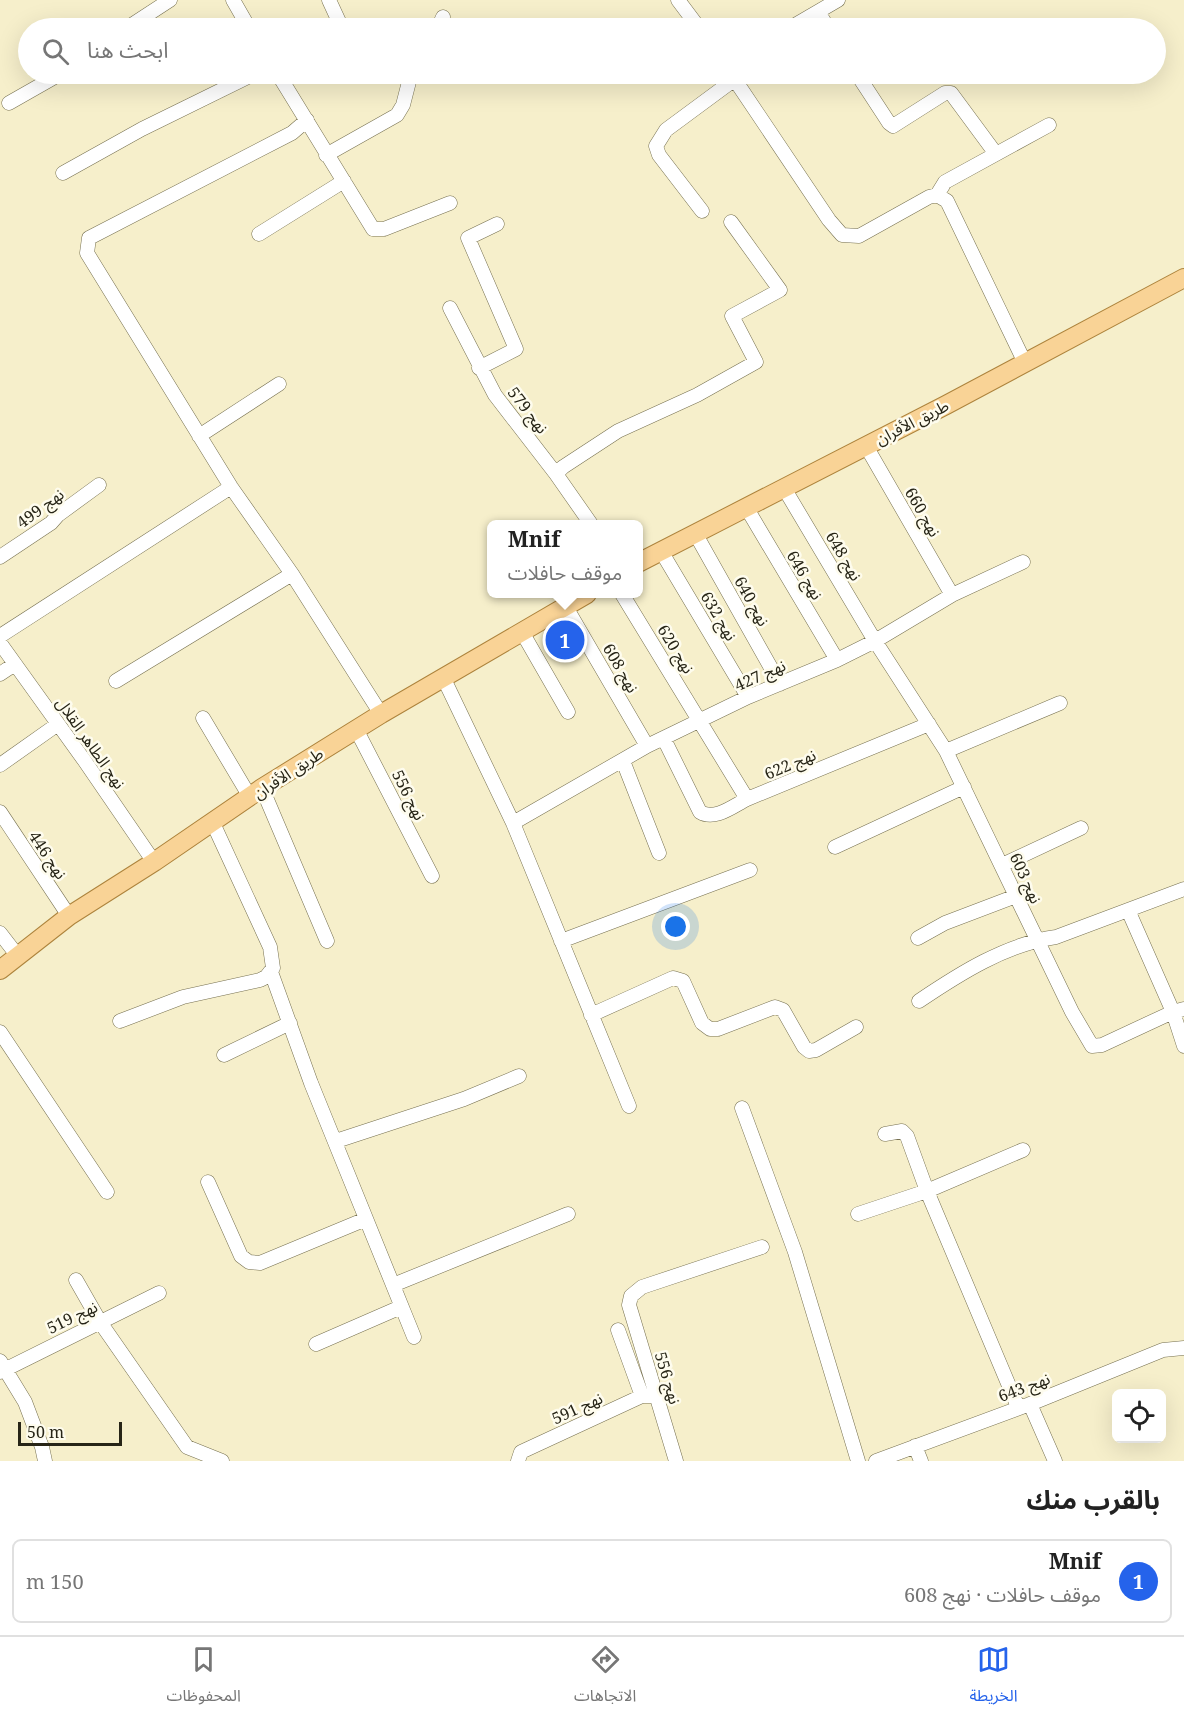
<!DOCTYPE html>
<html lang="ar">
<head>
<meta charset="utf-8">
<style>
  body { margin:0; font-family:"Noto Serif","Noto Sans Arabic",serif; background:#f6f6f6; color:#222; direction:rtl }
  .controls { position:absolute; right:18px; bottom:18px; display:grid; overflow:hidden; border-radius:9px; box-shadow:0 6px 24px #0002 }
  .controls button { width:54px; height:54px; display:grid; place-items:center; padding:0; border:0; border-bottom:2px solid #e0e0e0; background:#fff; color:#222; font:30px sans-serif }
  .scale { position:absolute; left:18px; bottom:15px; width:104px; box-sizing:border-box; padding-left:6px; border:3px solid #272517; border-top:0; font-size:16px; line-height:21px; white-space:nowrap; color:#272517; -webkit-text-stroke:4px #fefcee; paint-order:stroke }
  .you { position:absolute; left:676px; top:927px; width:21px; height:21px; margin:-15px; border:4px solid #fff; border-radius:50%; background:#1a73e8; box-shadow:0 0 0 9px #1a73e833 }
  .badge { display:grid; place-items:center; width:39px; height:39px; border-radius:50%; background:#2563eb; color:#fff; font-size:20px; font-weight:700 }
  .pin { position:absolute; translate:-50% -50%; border:3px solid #fff; box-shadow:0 2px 6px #0006 }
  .popup { position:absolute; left:487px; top:520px; width:156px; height:78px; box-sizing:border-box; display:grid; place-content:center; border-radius:9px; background:#fff; filter:drop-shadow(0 2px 4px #0005); font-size:20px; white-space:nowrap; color:#767676 }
  .popup b { font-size:22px; color:#222 }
  .popup::after { content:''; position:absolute; left:50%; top:100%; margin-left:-12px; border:12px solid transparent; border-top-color:#fff }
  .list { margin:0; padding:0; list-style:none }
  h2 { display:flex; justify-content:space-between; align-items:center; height:78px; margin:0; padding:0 24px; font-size:26px }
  h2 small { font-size:20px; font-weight:400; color:#767676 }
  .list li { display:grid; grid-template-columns:39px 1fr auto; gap:18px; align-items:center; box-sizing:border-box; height:84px; margin:0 12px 12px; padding:0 12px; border:2px solid #e0e0e0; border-radius:9px }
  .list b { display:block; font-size:22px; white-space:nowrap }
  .list p { margin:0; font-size:20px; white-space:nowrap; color:#767676 }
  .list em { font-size:20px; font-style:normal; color:#767676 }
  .icon { flex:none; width:33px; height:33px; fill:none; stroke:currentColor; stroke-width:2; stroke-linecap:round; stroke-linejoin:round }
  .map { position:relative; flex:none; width:1184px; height:1461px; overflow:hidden; direction:ltr }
  .search { position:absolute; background:#fff; box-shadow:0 6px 24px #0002; left:18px; right:18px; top:18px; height:66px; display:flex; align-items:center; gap:15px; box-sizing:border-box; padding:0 21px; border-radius:33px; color:#767676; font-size:22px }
  .sheet { height:174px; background:#fff }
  nav { display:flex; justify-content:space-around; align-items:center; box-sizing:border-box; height:84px; border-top:2px solid #e0e0e0; background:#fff; font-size:16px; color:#767676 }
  nav a { display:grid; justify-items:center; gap:3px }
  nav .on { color:#2563eb }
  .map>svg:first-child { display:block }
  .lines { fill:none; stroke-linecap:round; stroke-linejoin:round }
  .minor-casing { stroke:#767050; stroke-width:15 }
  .major-casing { stroke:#ad833c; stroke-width:20 }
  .minor { stroke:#fff; stroke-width:14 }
  .major { stroke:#f9d396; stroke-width:18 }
  .labels { text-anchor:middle; stroke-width:5; stroke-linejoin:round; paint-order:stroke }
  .street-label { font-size:16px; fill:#272517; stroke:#fefcee }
</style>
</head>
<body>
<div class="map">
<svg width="1184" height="1461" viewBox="0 0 1184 1461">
  <rect width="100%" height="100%" fill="#f6efcb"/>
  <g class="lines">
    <defs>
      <path id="minor" d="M 233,0 L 249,28
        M 329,0 L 341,26
        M 678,0 L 699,28
        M 819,13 L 828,28
        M 127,28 L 170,0
        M 438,28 L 443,17
        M 790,28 L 838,0
        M 278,74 L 373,229 L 384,229 L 450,203
        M 731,74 L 829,220 L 842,235 L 859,236 L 929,197 L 937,195 L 947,201 L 1025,363
        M 857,74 L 889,123 L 893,126 L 945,93 L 951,93 L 996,154
        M 9,103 L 60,74
        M 307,120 L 292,133 L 89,238 L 87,253 L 231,487 L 292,574 L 381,714
        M 326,155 L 397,115 L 403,105 L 411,74
        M 63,173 L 142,129 L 254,74
        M 937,195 L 945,182 L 1049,125
        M 702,211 L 659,155 L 656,146 L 666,130 L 735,79
        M 259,234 L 344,181
        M 450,308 L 495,395 L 556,474 L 591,524
        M 479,368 L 516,349 L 468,238 L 497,224
        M 199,436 L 279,384
        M 866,446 L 952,595
        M 556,474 L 563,467 L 618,431 L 697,395 L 756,362 L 732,316 L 780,290 L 731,222
        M 784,488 L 875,641 L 946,751 L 1072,1012 L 1092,1046 L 1102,1045 L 1173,1012 L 1184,1009
        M 746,507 L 837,660
        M 695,533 L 780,684
        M 661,551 L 748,697
        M 0,557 L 51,523 L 58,515 L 99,485
        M 622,594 L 747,799 L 929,724
        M 566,607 L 647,746
        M 522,632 L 568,712
        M 0,636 L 231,487
        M 0,643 L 84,760 L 154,862
        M 0,674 L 15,664
        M 443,677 L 513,823 L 629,1106
        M 116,681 L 292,574
        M 203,718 L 250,797
        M 356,729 L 432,876
        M 664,739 L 700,812 C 715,821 733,806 747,799
        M 946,751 L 1060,703
        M 623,761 L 659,853
        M 0,765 L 58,724
        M 262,788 L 327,941
        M 0,812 L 69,916
        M 513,823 L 647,746 L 748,697 L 837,660 L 875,641 L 952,595 L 1023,562
        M 835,847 L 964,787
        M 1002,865 L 1081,828
        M 1128,910 L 1173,1012 L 1184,1046
        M 0,933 L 17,955
        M 918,938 L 945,923 L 1016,896
        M 561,941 L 750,870
        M 271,972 L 311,1083 L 414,1337
        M 919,1001 C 959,974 1006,944 1056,937 L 1184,889
        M 591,1015 L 673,978 L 683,981 L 702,1023 L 710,1029 L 718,1029 L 775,1007 L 783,1010 L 804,1047 L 809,1051 L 816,1050 L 856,1027
        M 120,1021 L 183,997 L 260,980 L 266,977 L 273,968 L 270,947 L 212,821
        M 0,1032 L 107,1192
        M 224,1055 L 290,1023
        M 742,1108 L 795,1252 L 858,1461
        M 885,1134 L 902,1131 L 907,1136 L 927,1191 L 1018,1407
        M 336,1141 L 464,1099 L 519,1076
        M 208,1182 L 241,1256 L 249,1262 L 260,1263 L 366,1219
        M 858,1214 L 927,1191 L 1023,1150
        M 76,1280 L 100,1322 L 187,1447 L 222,1461
        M 393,1285 L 568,1214
        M 618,1330 L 642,1396
        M 316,1344 L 401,1307
        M 0,1361 L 25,1402 L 42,1447 L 45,1461
        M 0,1372 L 159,1293
        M 1030,1404 L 1055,1461
        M 915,1446 L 921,1461
        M 518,1461 L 521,1452 L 642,1396 L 657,1396
        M 676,1461 L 629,1305 L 631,1296 L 642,1287 L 762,1247
        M 876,1461 L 1030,1404 L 1163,1350 L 1184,1348"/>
      <path id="major" d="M 638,563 L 946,405 L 1184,278
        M 0,970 L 69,916 L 154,862 L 262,788 L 381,714 L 587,594"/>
    </defs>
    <!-- minor casing -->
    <use href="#minor" class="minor-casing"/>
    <!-- major casing -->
    <use href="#major" class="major-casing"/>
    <!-- minor -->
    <use href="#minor" class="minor"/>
    <!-- major -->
    <use href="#major" class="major"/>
  </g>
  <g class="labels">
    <!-- street labels -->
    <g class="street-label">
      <text transform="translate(528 410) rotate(52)" y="6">نهج 579</text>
      <text transform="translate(912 422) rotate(-27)" y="6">طريق الأفران</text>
      <text transform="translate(40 508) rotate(-37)" y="6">نهج 499</text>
      <text transform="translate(923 512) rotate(60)" y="6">نهج 660</text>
      <text transform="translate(844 556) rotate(59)" y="6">نهج 648</text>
      <text transform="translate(805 575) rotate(59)" y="6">نهج 646</text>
      <text transform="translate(752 601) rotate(61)" y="6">نهج 640</text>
      <text transform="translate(719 616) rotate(59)" y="6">نهج 632</text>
      <text transform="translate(676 649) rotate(58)" y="6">نهج 620</text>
      <text transform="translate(621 668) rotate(60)" y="6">نهج 608</text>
      <text transform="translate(760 675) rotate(-24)" y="6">نهج 427</text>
      <text transform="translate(91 743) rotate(55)" y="6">نهج الطاهر القلال</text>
      <text transform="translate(790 764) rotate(-23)" y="6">نهج 622</text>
      <text transform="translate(288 773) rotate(-33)" y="6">طريق الأفران</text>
      <text transform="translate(409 795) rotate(63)" y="6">نهج 556</text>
      <text transform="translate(48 855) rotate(56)" y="6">نهج 446</text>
      <text transform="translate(1026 878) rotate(65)" y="6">نهج 603</text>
      <text transform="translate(72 1317) rotate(-26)" y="6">نهج 519</text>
      <text transform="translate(668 1378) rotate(73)" y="6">نهج 556</text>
      <text transform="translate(1024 1387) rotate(-21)" y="6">نهج 643</text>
      <text transform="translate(577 1408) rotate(-25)" y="6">نهج 591</text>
    </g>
  </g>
</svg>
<div class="controls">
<button><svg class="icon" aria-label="locate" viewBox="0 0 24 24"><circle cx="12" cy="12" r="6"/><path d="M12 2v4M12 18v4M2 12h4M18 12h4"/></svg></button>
</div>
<div class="scale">50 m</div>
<div class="you"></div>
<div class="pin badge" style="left:565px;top:640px">1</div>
<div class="popup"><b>Mnif</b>موقف حافلات</div>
<div class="search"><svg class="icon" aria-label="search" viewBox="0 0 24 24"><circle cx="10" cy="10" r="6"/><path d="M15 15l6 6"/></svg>ابحث هنا</div>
</div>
<section class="sheet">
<h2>بالقرب منك<small></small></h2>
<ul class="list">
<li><span class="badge">1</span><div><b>Mnif</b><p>موقف حافلات · نهج 608</p></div><em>150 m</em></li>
</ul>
</section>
<nav>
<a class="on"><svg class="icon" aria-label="map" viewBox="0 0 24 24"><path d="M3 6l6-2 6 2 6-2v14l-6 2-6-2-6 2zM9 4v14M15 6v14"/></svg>الخريطة</a>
<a><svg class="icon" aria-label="directions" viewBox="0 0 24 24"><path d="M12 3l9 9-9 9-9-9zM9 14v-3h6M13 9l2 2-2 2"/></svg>الاتجاهات</a>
<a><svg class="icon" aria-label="saved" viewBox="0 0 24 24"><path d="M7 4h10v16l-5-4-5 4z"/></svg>المحفوظات</a>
</nav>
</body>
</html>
